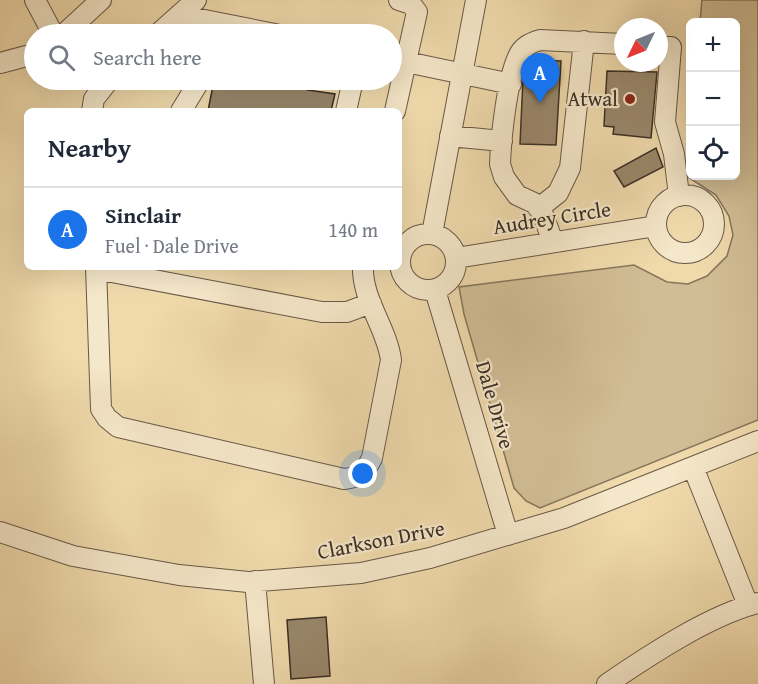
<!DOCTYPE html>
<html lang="en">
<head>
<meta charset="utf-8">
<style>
  body { margin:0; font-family:"Gentium Book Plus",serif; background:#f2f2f3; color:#1f2937 }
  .controls { position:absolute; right:18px; top:18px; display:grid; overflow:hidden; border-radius:9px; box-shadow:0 6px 24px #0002 }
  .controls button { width:54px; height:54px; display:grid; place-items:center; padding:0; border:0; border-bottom:2px solid #e0e1e3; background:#fff; color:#1f2937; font:30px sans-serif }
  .compass { position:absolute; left:614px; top:18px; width:54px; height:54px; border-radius:50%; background:#fff; box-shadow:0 6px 24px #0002; rotate:227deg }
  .you { position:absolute; left:363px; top:474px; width:21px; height:21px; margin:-15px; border:4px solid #fff; border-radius:50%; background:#1a73e8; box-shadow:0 0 0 9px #1a73e833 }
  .badge { display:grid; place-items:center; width:39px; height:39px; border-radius:50%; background:#1a73e8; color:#fff; font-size:20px; font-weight:700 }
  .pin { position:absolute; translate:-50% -50px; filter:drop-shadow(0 2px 3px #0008) }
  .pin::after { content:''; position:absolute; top:32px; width:21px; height:18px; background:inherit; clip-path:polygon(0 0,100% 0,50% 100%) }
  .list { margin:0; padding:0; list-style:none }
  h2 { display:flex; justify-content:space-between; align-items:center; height:78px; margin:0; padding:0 24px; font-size:26px }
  h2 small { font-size:20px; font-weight:400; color:#747a83 }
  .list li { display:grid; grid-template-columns:39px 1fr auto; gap:18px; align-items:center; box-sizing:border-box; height:84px; padding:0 24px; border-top:2px solid #e0e1e3 }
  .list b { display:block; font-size:22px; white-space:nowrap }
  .list p { margin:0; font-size:20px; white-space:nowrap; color:#747a83 }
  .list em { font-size:20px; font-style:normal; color:#747a83 }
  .icon { flex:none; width:33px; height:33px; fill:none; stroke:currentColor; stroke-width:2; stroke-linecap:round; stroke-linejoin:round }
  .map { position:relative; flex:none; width:758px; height:684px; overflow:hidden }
  .search { position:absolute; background:#fff; box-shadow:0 6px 24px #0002; left:24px; top:24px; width:378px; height:66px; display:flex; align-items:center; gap:15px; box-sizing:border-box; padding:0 21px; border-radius:33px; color:#747a83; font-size:22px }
  .panel { position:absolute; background:#fff; box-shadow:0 6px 24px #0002; left:24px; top:108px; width:378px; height:162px; border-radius:9px }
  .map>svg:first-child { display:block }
  .green { fill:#d1bd95; stroke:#86765d; stroke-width:1.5 }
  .building { fill:#99876b; stroke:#3a2e25; stroke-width:1.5 }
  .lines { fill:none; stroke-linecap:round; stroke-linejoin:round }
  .minor-casing { stroke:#685947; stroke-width:22 }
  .minor { stroke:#f5e7c9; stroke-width:20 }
  .poi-dot { fill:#8f2418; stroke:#f5e7c9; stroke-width:2 }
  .labels { text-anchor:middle; stroke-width:4.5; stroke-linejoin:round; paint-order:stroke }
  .poi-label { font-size:21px; fill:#3a2e25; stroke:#f5e7c9; text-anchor:end }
  .street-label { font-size:21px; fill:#3a2e25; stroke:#f5e7c9 }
</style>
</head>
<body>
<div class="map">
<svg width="758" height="684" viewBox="0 0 758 684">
  <rect width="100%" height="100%" fill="#f0daac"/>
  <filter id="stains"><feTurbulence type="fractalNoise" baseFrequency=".00333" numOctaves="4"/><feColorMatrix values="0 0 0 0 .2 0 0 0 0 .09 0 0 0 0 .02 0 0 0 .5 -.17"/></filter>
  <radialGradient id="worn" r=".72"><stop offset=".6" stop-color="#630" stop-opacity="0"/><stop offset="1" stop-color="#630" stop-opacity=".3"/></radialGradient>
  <!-- green -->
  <path class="green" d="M 702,0 L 758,0 L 758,420 L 540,508 L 526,501 L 514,488 L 464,314 L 459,287 L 634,265 L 667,282 L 688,284 L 707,276 L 727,256 L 733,235 L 729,216 L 716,195 L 688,177 L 690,147 L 690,176 L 736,176 L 736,22 L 700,22 Z"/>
  <!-- building -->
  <path class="building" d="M 530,60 L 561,61 L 556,145 L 520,144 L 523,79 Z
    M 607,71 L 657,72 L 651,138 L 613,134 L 614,127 L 604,126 Z
    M 214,80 L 310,80 L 307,90 L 335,94 L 331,111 L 208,111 Z
    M 656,148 L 663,167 L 624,187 L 614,171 Z
    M 326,617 L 330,676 L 291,679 L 287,620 Z"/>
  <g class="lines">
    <defs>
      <path id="minor" d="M 35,0 L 53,34
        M 179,15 L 275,34
        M 64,34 L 101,0
        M 158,34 L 196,0
        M 659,47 L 671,47 L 665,122 L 674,154 L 679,196
        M 392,59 L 511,84
        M 0,63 L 34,54
        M 92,111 L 94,99 L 109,80
        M 181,111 L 200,80
        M 346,111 L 353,80
        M 395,111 L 417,12 L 411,4 L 399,0
        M 450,136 L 502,141
        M656 224a29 29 0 1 1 58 0a29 29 0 1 1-58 0Z
        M 539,208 L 558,193 L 570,168 L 584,41
        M400 262a28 28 0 1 1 56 0a28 28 0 1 1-56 0Z
        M 432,234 L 476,0
        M 553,242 L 542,212 L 534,203 L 517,195 L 504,177 L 500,164 C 501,137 507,80 518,57 C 522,47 530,43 540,40 L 623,44
        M 456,258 L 656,226
        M 96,267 L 101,409 L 107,418 L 118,427 L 344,479 C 361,477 365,472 372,458 L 391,360 C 387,328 362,300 363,267
        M 96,269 L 322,312 L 347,312 L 371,303
        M 435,290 L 508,535
        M 693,467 L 748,605
        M 0,532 L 73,556 L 179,575 L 248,582 L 361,573 L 430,558 L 564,518 L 758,441
        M 255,581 L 264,684
        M 607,684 C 648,656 710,615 758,603"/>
    </defs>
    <!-- minor casing -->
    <use href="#minor" class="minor-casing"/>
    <!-- minor -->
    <use href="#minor" class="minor"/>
  </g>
  <!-- markers -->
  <circle class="poi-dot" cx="630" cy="99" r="6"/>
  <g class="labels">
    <!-- poi labels -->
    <g class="poi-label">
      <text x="618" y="106">Atwal</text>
    </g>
    <!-- street labels -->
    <g class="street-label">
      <text transform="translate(552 218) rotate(-9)" y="7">Audrey Circle</text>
      <text transform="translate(495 405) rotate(74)" y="7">Dale Drive</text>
      <text transform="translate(381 540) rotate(-11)" y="7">Clarkson Drive</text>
    </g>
  </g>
  <rect width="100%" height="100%" filter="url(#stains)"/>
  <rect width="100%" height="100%" fill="url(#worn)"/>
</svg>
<div class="controls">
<button>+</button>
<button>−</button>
<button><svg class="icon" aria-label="locate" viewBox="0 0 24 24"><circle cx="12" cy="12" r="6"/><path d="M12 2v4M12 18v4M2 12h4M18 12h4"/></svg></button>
</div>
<svg class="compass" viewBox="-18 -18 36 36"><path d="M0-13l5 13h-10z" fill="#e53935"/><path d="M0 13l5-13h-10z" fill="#747a83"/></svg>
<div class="you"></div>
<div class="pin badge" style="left:540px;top:103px">A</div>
<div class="search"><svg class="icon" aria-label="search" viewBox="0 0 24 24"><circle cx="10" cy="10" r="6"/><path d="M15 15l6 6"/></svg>Search here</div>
<section class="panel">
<h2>Nearby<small></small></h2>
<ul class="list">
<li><span class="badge">A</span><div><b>Sinclair</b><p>Fuel · Dale Drive</p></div><em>140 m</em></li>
</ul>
</section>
</div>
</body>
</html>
